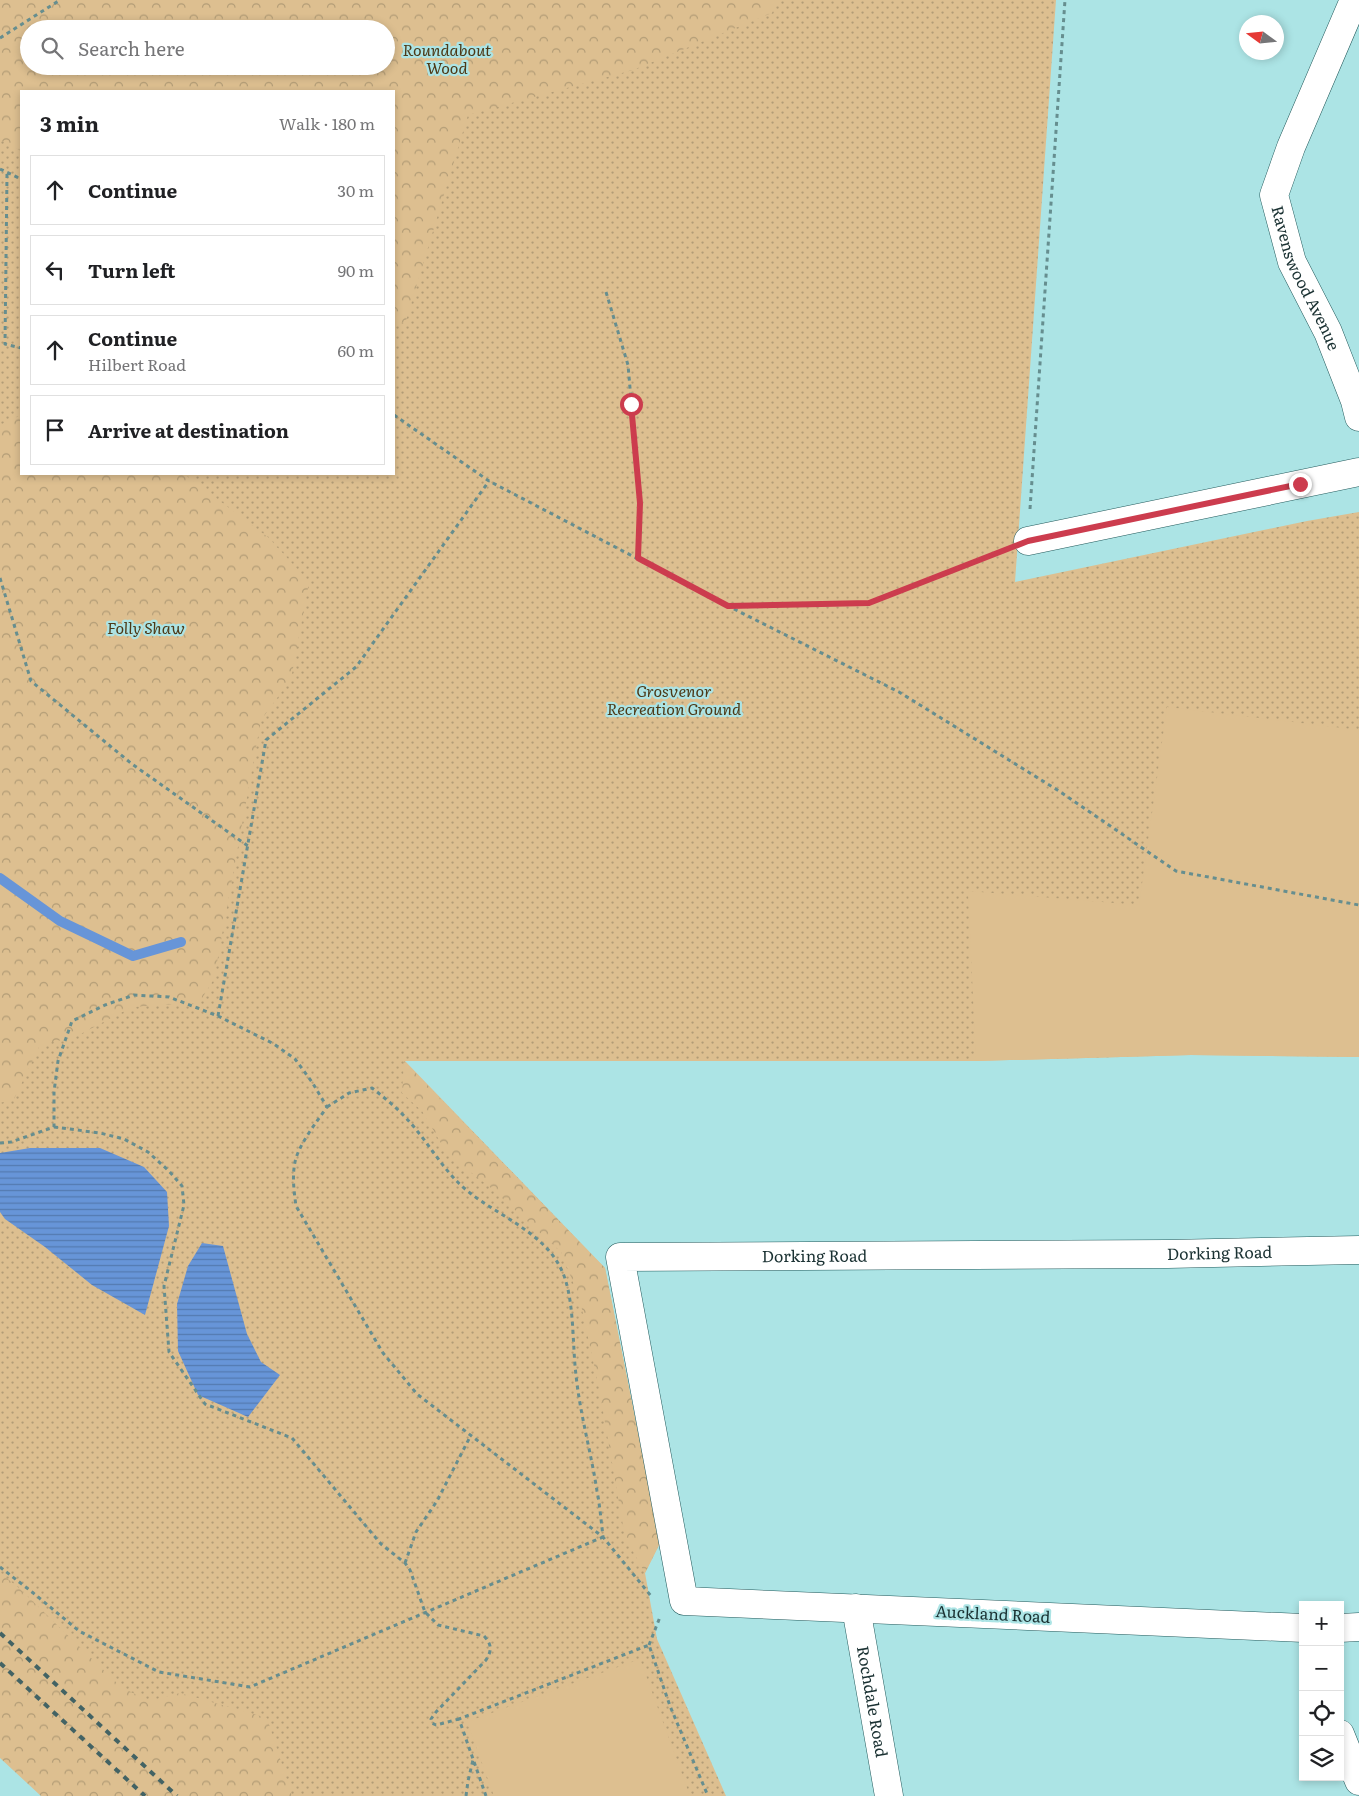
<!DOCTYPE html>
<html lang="en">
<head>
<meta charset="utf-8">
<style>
  body { margin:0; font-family:Literata,serif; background:#f2f2f2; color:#202124 }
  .controls { position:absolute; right:15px; bottom:15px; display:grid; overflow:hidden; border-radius:0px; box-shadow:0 2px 8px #0003 }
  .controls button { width:45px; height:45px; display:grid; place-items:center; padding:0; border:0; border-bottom:1px solid #e0e0e0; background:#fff; color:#202124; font:25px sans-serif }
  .compass { position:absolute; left:1239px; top:15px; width:45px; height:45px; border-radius:50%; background:#fff; box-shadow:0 2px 8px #0003; rotate:285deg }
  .stop { position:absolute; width:15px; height:15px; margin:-11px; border:4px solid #cc3c4e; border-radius:50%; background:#fff }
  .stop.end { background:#cc3c4e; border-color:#fff; box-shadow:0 1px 5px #0008 }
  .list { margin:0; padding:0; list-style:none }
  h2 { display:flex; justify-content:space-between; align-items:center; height:65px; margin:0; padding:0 20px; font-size:21px }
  h2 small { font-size:16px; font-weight:400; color:#757577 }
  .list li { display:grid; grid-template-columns:32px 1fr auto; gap:15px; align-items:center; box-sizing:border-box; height:70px; margin:0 10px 10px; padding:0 10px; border:1px solid #e0e0e0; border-radius:0px }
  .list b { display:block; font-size:19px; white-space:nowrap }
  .list p { margin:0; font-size:16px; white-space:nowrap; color:#757577 }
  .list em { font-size:16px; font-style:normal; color:#757577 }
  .icon { flex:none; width:28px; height:28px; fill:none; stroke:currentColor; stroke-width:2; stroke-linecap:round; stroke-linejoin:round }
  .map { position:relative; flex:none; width:1359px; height:1796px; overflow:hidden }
  .search { position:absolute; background:#fff; box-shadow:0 2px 8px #0003; left:20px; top:20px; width:375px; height:55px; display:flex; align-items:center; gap:12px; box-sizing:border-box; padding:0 18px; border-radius:28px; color:#757577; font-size:19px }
  .panel { position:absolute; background:#fff; box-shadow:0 2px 8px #0003; left:20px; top:90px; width:375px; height:385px; border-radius:0px }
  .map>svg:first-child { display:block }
  .grass { fill:url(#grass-dots); fill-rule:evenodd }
  .forest { fill:url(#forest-crowns); fill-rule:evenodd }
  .garden { fill:#ddbf90 }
  .water { fill:url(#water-rules) }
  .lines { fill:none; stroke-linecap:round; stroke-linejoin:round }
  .stream { stroke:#6795d8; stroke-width:10 }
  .street-casing { stroke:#235a5c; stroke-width:29 }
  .path { stroke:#668e8f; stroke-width:3; stroke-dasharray:4 4; stroke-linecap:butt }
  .street { stroke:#fff; stroke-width:28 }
  .rail { stroke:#436364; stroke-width:4; stroke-dasharray:6 6; stroke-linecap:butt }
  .route { stroke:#cc3c4e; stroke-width:6 }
  .labels { text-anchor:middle; stroke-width:4.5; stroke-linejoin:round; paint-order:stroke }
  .park-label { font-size:16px; font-style:italic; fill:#4d3917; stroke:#ace4e5 }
  .street-label { font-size:16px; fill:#1a3132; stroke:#ace4e5 }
</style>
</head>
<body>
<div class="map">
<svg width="1359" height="1796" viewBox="0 0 1359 1796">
  <defs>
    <pattern id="grass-dots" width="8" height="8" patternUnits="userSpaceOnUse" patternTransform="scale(1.25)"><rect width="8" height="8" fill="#ddbf90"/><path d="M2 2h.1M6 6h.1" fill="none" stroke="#b29c76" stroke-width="1.8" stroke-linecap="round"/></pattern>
    <pattern id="forest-crowns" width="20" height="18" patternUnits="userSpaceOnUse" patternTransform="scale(1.25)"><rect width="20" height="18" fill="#ddbf90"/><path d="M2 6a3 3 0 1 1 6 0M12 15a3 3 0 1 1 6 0" fill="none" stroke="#b29c76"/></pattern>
    <pattern id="water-rules" width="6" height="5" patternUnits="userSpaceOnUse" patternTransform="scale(1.25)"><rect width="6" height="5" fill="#6795d8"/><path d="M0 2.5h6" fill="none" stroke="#547ab0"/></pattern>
  </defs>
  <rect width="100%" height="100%" fill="#ace4e5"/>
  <!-- grass -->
  <path class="grass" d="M 0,0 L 1056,0 L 1015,582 L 1307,521 L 1359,512 L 1359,1057 L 1191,1055 L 976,1061 L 405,1061 L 605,1268 L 660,1543 L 645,1573 L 657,1639 L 726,1796 L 187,1796 L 0,1620 ZM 29,29 L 386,29 L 386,66 L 29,66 ZM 21,91 L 394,91 L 394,474 L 21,474 Z"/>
  <!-- forest -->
  <path class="forest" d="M 0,0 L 778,0 L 772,13 L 633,70 L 468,115 L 405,324 L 394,320 L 394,91 L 21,91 L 21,151 L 0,140 ZM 29,29 L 386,29 L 386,66 L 29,66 Z
    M 21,415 L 21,474 L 184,474 L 269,538 L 309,582 L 291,679 L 261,720 L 214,979 L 199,1003 L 132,1007 L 75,1037 L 40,1045 L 14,1099 L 0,1103 L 0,425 Z
    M 404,1061 L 605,1268 L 660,1543 L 645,1573 L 625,1537 L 599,1388 L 580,1300 L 561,1252 L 490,1187 L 448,1155 L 422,1111 L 402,1093 Z
    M 0,1573 L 19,1588 L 121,1687 L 149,1701 L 180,1693 L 267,1718 L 292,1796 L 41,1796 L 0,1758 Z"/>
  <!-- garden -->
  <path class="garden" d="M 1167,707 L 1359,730 L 1359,1057 L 1191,1055 L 976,1061 L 968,891 L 1139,905 Z
    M 640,1659 L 690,1796 L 494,1796 L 467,1722 Z"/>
  <!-- water -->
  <path class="water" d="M 30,1148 L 100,1148 L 144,1167 L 167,1192 L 169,1226 L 145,1315 L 92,1285 L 45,1247 L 5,1219 L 0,1212 L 0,1153 Z
    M 202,1243 L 223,1246 L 247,1334 L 261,1362 L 280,1375 L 248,1417 L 198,1395 L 178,1351 L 177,1304 L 188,1266 Z"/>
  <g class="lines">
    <!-- stream -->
    <path class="stream" d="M 0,878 L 60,921 L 133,956 L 181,942"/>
    <defs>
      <g id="street">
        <path id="s1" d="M 1354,0 L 1291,147 L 1274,195 L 1292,262 L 1328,332 L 1355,401 L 1359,417"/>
        <path d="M 1028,541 L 1359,472"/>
        <path id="s2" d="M 856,1608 L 889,1796"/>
        <path id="s3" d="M 1303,1628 L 684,1601 L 620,1257 L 1168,1254 L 1359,1250"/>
        <path d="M 1340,1628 L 1359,1627"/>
        <path d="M 1340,1734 L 1359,1781"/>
      </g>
    </defs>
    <!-- street casing -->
    <use href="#street" class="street-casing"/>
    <!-- path -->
    <path class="path" d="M 0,38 L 60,0
      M 0,169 L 21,179
      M 7,174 L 5,344 L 21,348
      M 606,292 L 628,365 L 640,503 L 638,558
      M 394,415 L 489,481 L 728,606 L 899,692 L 1059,791 L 1176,871 L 1359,905
      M 1030,509 L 1065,0
      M 0,578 L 31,681 L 132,764 L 248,846
      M 729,606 L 869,603 L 1000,552
      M 218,1016 L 266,740 L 356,667 L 489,481
      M 327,1107 L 349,1093 L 372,1088 C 390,1102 404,1114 418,1132 C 435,1153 448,1176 470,1193 C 498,1215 543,1233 560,1267 C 575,1294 572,1344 576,1375 C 580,1414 591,1452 597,1491 C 600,1506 601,1521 603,1536
      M 54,1127 L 100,1133 L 124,1139 L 148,1152 L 169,1171 L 182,1186 L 184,1205 L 164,1286 L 169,1352 L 205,1404 L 292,1438 L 381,1544 L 405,1563 L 410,1570 L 425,1612 L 438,1625 L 484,1636 C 492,1645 492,1650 486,1660 L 436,1712 L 431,1719 L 432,1723 L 436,1725 L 459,1719
      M 0,1143 L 11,1142 L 54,1127 L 54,1092 L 58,1061 L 72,1021 L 105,1005 L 134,995 L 169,997 L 218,1016 L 274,1044 L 295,1059 L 312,1082 L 327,1107 C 317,1121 298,1146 295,1162 C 292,1177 294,1191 296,1206 L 383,1353 L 417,1394 L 603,1537 L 651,1596
      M 405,1563 L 416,1532 L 437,1501 L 471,1435
      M 0,1567 L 32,1592 L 79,1631 L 159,1672 L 250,1687 L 603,1537
      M 649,1645 L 660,1617
      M 466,1796 L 468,1781 L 473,1760
      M 486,1796 L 459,1719 L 649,1645 L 670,1706 L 708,1796"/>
    <!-- street -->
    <use href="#street" class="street"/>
    <!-- rail -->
    <path class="rail" d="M 0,1633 L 177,1796
      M 0,1663 L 145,1796"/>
  </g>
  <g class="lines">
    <!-- route -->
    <path class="route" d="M 631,404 L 640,503 L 638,558 L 728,606 L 869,603 L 1028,541 L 1300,484"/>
  </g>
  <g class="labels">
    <!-- park labels -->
    <g class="park-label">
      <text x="447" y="56">Roundabout<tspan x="447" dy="18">Wood</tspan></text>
      <text x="146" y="634">Folly Shaw</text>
      <text x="674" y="697">Grosvenor<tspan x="674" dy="18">Recreation Ground</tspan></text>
    </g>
    <!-- street labels -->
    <g class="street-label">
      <text dy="6" stroke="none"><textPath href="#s1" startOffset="300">Ravenswood Avenue</textPath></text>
      <text dy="6" stroke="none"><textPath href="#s3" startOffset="1569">Dorking Road</textPath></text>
      <text dy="6" stroke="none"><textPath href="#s3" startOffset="1164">Dorking Road</textPath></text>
      <text transform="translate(993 1614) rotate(3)" y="6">Auckland Road</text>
      <text dy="6" stroke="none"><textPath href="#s2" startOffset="95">Rochdale Road</textPath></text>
    </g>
  </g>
</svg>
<div class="controls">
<button>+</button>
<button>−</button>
<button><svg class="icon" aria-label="locate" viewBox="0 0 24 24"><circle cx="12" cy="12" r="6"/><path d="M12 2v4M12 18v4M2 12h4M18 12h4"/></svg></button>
<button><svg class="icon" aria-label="layers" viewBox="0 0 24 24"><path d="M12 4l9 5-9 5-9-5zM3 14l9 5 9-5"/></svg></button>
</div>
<svg class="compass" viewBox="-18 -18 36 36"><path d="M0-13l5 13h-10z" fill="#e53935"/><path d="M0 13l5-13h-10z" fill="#757577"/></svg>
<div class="stop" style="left:631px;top:404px"></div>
<div class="stop end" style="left:1300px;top:484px"></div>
<div class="search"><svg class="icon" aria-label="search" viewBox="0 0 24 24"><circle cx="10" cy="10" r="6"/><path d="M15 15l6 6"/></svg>Search here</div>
<section class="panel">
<h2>3 min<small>Walk · 180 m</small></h2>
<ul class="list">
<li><svg class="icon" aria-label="ahead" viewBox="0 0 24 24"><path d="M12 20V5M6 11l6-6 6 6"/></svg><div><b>Continue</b></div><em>30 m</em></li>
<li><svg class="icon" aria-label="left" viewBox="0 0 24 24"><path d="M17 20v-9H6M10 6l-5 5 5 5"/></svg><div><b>Turn left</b></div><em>90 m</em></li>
<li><svg class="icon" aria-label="ahead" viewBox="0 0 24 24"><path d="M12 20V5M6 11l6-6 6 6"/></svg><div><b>Continue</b><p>Hilbert Road</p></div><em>60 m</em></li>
<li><svg class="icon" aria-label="arrive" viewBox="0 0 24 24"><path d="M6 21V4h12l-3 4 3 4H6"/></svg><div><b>Arrive at destination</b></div></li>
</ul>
</section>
</div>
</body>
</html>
